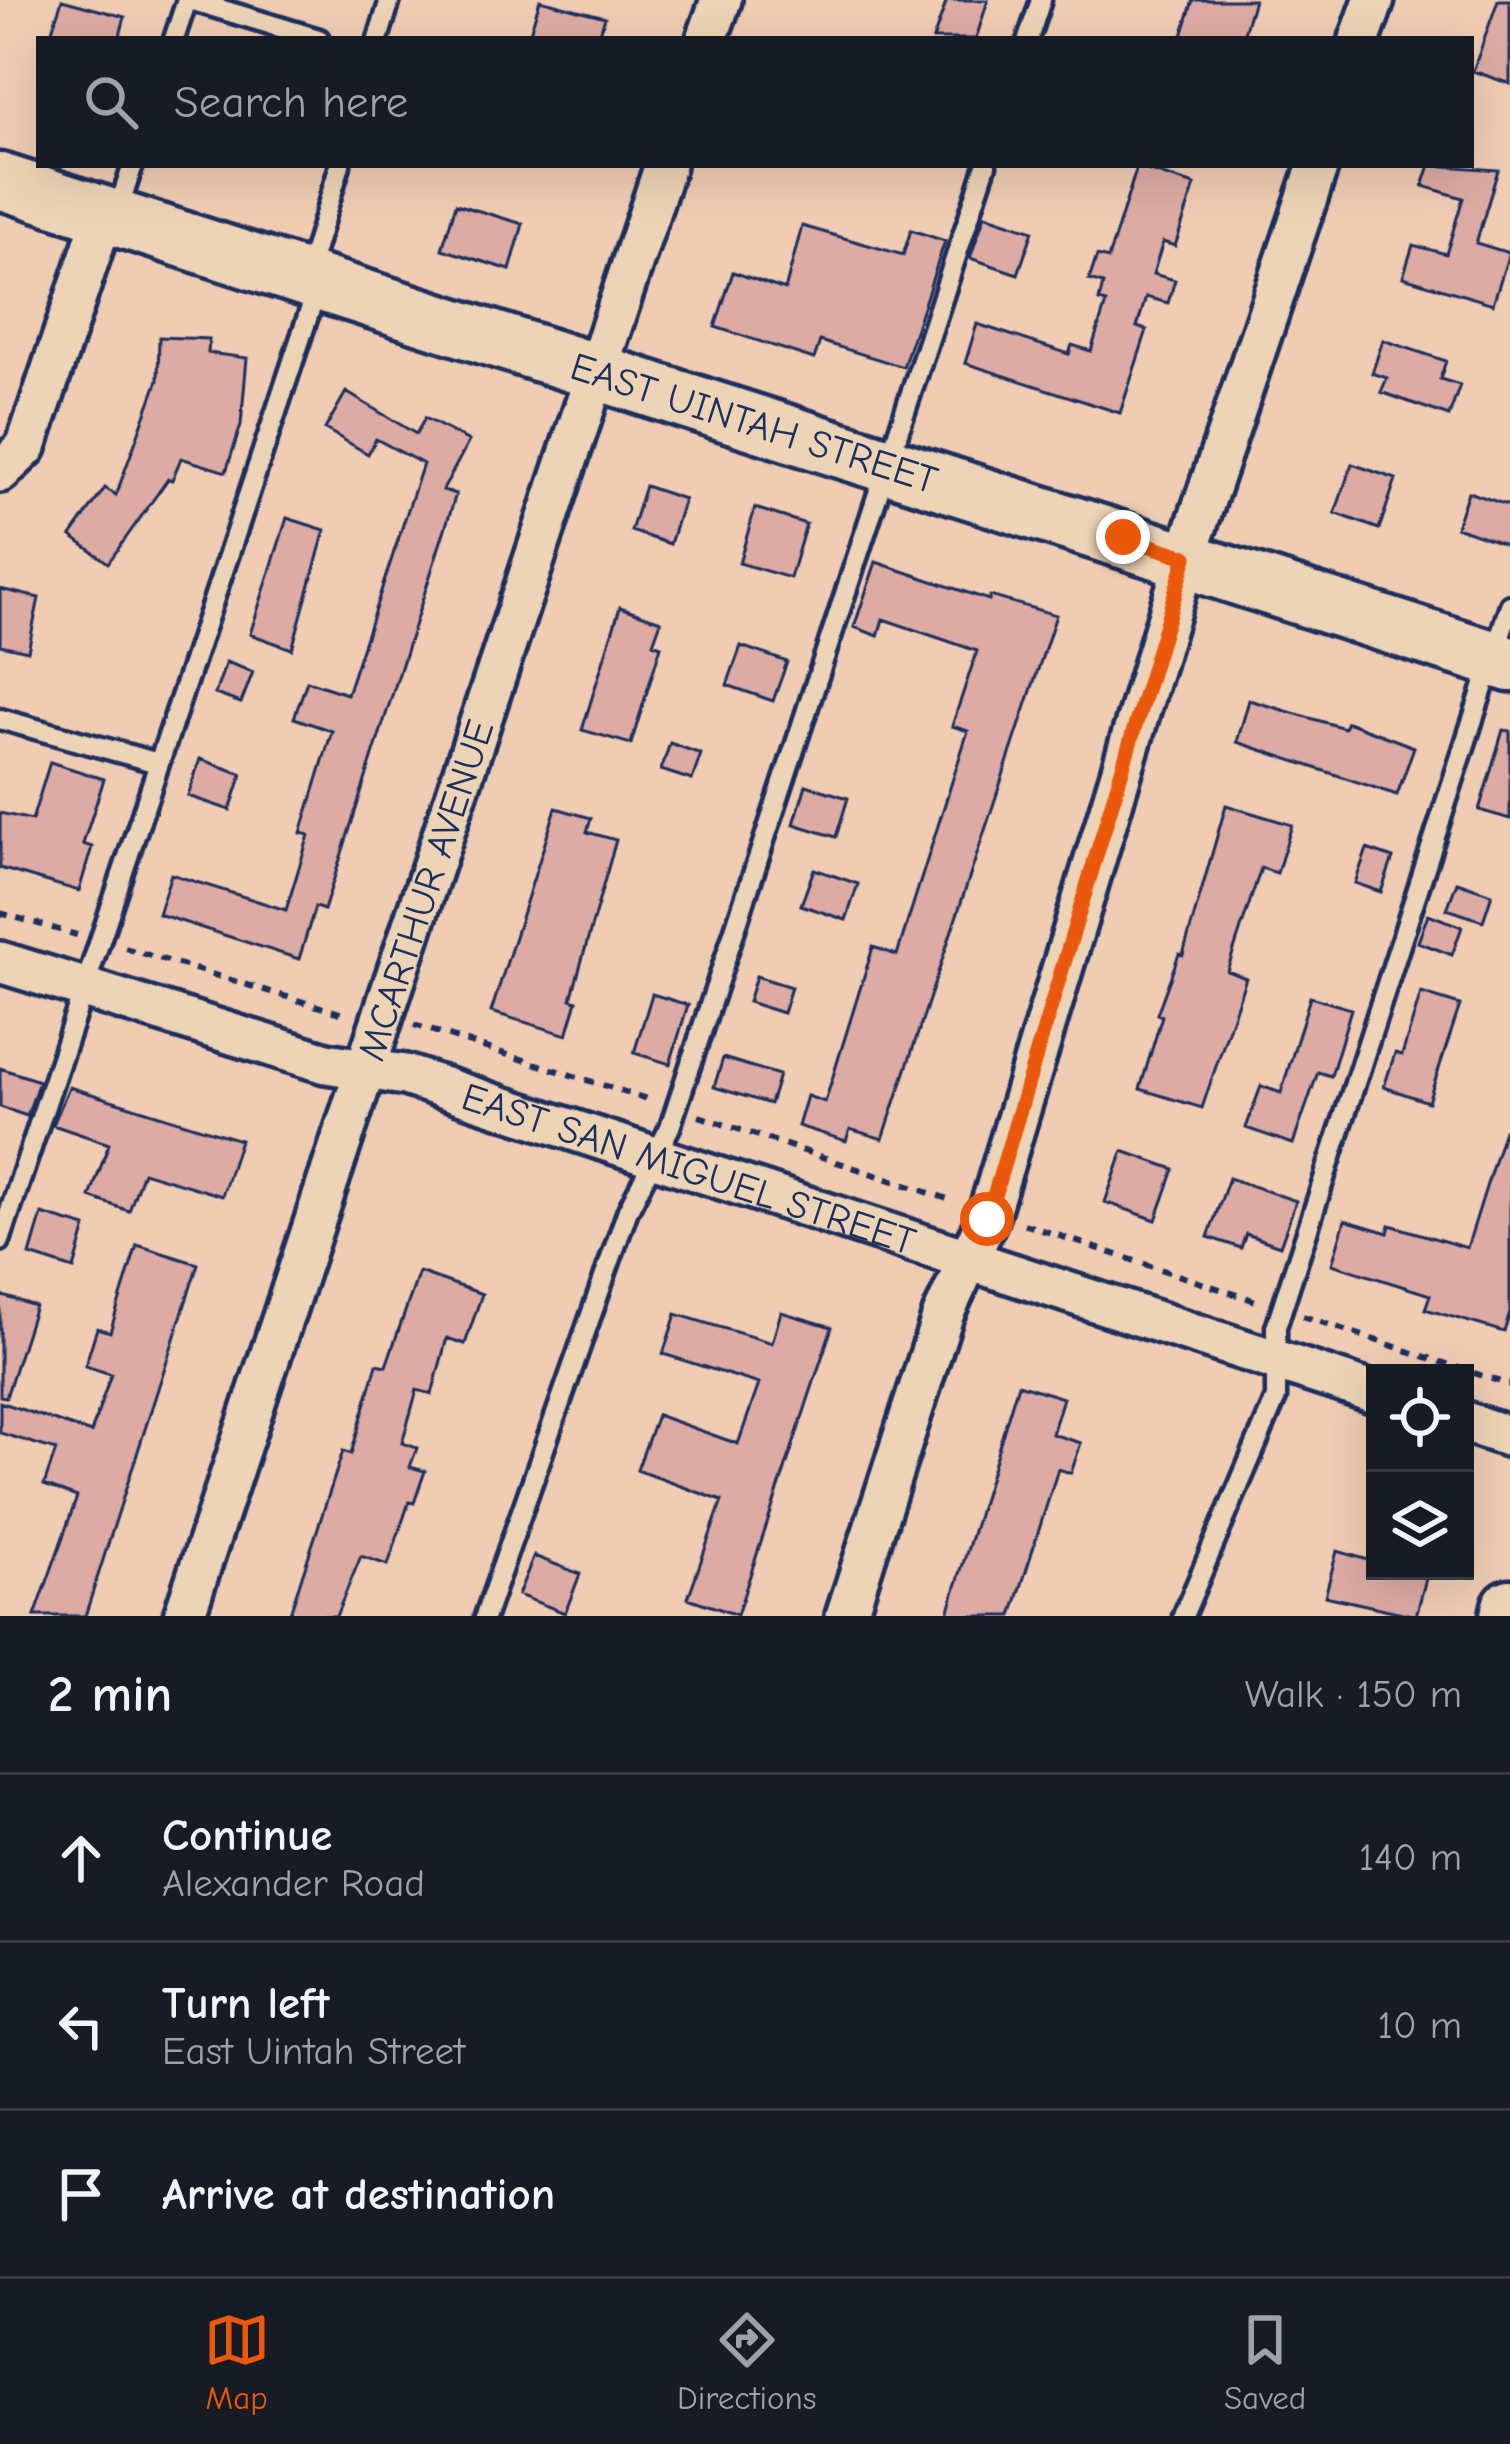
<!DOCTYPE html>
<html lang="en">
<head>
<meta charset="utf-8">
<style>
  body { margin:0; font-family:"Comic Neue",sans-serif; background:#20242c; color:#f1f3f6 }
  .controls { position:absolute; right:36px; bottom:36px; display:grid; overflow:hidden; border-radius:0px; box-shadow:0 12px 48px #0002 }
  .controls button { width:108px; height:108px; display:grid; place-items:center; padding:0; border:0; border-bottom:3px solid #363941; background:#171b24; color:#f1f3f6; font:60px sans-serif }
  .stop { position:absolute; width:36px; height:36px; margin:-27px; border:9px solid #ea580c; border-radius:50%; background:#fff }
  .stop.end { background:#ea580c; border-color:#fff; box-shadow:0 3px 12px #0008 }
  .list { margin:0; padding:0; list-style:none }
  h2 { display:flex; justify-content:space-between; align-items:center; height:156px; margin:0; padding:0 48px; font-size:51px }
  h2 small { font-size:39px; font-weight:400; color:#9ea1a6 }
  .list li { display:grid; grid-template-columns:78px 1fr auto; gap:36px; align-items:center; box-sizing:border-box; height:168px; padding:0 48px; border-top:3px solid #363941 }
  .list b { display:block; font-size:45px; white-space:nowrap }
  .list p { margin:0; font-size:39px; white-space:nowrap; color:#9ea1a6 }
  .list em { font-size:39px; font-style:normal; color:#9ea1a6 }
  .icon { flex:none; width:66px; height:66px; fill:none; stroke:currentColor; stroke-width:2; stroke-linecap:round; stroke-linejoin:round }
  .map { position:relative; flex:none; width:1510px; height:1616px; overflow:hidden }
  .search { position:absolute; background:#171b24; box-shadow:0 12px 48px #0002; left:36px; right:36px; top:36px; height:132px; display:flex; align-items:center; gap:30px; box-sizing:border-box; padding:0 42px; border-radius:0px; color:#9ea1a6; font-size:45px }
  .sheet { height:660px; background:#171b24 }
  nav { display:flex; justify-content:space-around; align-items:center; box-sizing:border-box; height:168px; border-top:3px solid #363941; background:#171b24; font-size:33px; color:#9ea1a6 }
  nav a { display:grid; justify-items:center; gap:6px }
  nav .on { color:#ea580c }
  .map>svg:first-child { display:block }
  .building { fill:#ddaba4; stroke:#1b2f5e; stroke-width:3 }
  .lines { fill:none; stroke-linecap:round; stroke-linejoin:round }
  .lane-casing { stroke:#1b2f5e; stroke-width:27 }
  .street-casing { stroke:#1b2f5e; stroke-width:48 }
  .secondary-casing { stroke:#1b2f5e; stroke-width:63 }
  .path { stroke:#1b2f5e; stroke-width:6; stroke-dasharray:9 9; stroke-linecap:butt }
  .lane { stroke:#eed4b6; stroke-width:18 }
  .street { stroke:#eed4b6; stroke-width:39 }
  .secondary { stroke:#eed4b6; stroke-width:54 }
  .route { stroke:#ea580c; stroke-width:15 }
  .labels { text-anchor:middle; stroke-width:12; stroke-linejoin:round; paint-order:stroke }
  .street-label { font-size:39px; fill:#1b2f5e; stroke:#eed4b6 }
</style>
</head>
<body>
<div class="map">
<svg width="1510" height="1616" viewBox="0 0 1510 1616">
  <rect width="100%" height="100%" fill="#f0ccb3"/>
  <filter id="ink" filterUnits="userSpaceOnUse"><feTurbulence type="fractalNoise" baseFrequency=".00833" numOctaves="2"/><feDisplacementMap in="SourceGraphic" scale="24" xChannelSelector="R" yChannelSelector="G"/><feConvolveMatrix kernelMatrix="1 2 1 2 8 2 1 2 1" color-interpolation-filters="sRGB"/></filter>
  <g filter="url(#ink)">
    <!-- building -->
    <path class="building" d="M 62,0 L 125,17 L 119,39 L 49,39 Z
      M 540,0 L 605,17 L 598,39 L 528,39 Z
      M 947,0 L 988,0 L 976,39 L 933,39 Z
      M 1193,0 L 1254,0 L 1242,39 L 1181,39 Z
      M 1498,0 L 1510,0 L 1510,84 L 1473,71 Z
      M 1430,165 L 1498,170 L 1476,243 L 1509,253 L 1493,304 L 1403,277 L 1413,245 L 1446,254 L 1463,198 L 1423,186 Z
      M 1137,167 L 1195,185 L 1175,246 L 1163,242 L 1153,274 L 1175,280 L 1168,303 L 1146,297 L 1137,327 L 1147,330 L 1120,413 L 965,363 L 977,324 L 1069,354 L 1072,345 L 1091,351 L 1106,303 L 1099,301 L 1103,284 L 1089,280 L 1097,256 L 1108,259 Z
      M 456,204 L 523,224 L 510,270 L 442,249 Z
      M 985,215 L 1033,231 L 1018,274 L 970,258 Z
      M 802,226 L 903,255 L 911,230 L 945,241 L 903,367 L 820,341 L 814,359 L 715,327 L 733,272 L 785,290 Z
      M 159,337 L 209,339 L 208,353 L 247,358 L 241,425 L 226,472 L 181,458 L 172,480 L 168,479 L 108,563 L 71,536 L 105,488 L 116,495 L 158,380 Z
      M 1383,340 L 1446,361 L 1440,379 L 1460,385 L 1449,416 L 1381,392 L 1387,378 L 1372,373 Z
      M 346,392 L 416,434 L 425,418 L 469,441 L 443,490 L 456,494 L 324,910 L 315,907 L 299,959 L 158,914 L 171,874 L 286,910 L 309,835 L 301,833 L 332,731 L 294,718 L 307,681 L 347,694 L 423,464 L 376,439 L 368,454 L 325,429 Z
      M 1352,464 L 1396,479 L 1379,529 L 1335,513 Z
      M 645,486 L 684,499 L 670,544 L 631,531 Z
      M 1468,492 L 1510,506 L 1510,546 L 1456,527 Z
      M 755,508 L 806,524 L 790,578 L 739,563 Z
      M 287,518 L 325,530 L 292,649 L 250,634 Z
      M 876,562 L 989,600 L 990,596 L 1056,615 L 883,1139 L 850,1129 L 846,1141 L 798,1126 L 807,1096 L 825,1102 L 873,947 L 897,955 L 968,731 L 952,726 L 977,651 L 883,619 L 878,636 L 854,627 Z
      M 0,589 L 39,598 L 28,651 L 0,645 Z
      M 620,607 L 661,621 L 653,643 L 661,646 L 631,744 L 582,730 Z
      M 741,646 L 787,662 L 773,701 L 727,685 Z
      M 226,662 L 253,672 L 241,703 L 215,694 Z
      M 1249,700 L 1344,728 L 1347,722 L 1414,747 L 1397,795 L 1237,742 Z
      M 1503,730 L 1510,731 L 1510,819 L 1479,810 Z
      M 670,743 L 701,754 L 692,780 L 661,770 Z
      M 200,759 L 242,774 L 230,810 L 188,796 Z
      M 50,762 L 104,779 L 83,844 L 92,847 L 79,891 L 0,868 L 0,813 L 32,820 Z
      M 806,785 L 848,798 L 836,837 L 794,824 Z
      M 1226,805 L 1292,825 L 1277,873 L 1261,868 L 1227,971 L 1246,978 L 1202,1108 L 1140,1089 L 1162,1016 L 1157,1014 L 1179,954 L 1183,955 Z
      M 556,808 L 591,818 L 587,832 L 616,840 L 571,999 L 577,1001 L 567,1035 L 491,1012 Z
      M 1367,849 L 1393,858 L 1381,892 L 1355,883 Z
      M 814,869 L 858,884 L 846,920 L 801,905 Z
      M 1457,882 L 1492,894 L 1483,921 L 1447,909 Z
      M 1428,914 L 1462,927 L 1452,955 L 1418,942 Z
      M 756,976 L 791,987 L 783,1013 L 748,1002 Z
      M 1421,993 L 1460,1005 L 1428,1102 L 1384,1087 L 1395,1053 L 1402,1055 Z
      M 652,994 L 688,1005 L 670,1064 L 634,1053 Z
      M 1310,997 L 1351,1009 L 1331,1076 L 1318,1072 L 1293,1144 L 1246,1128 L 1261,1086 L 1281,1093 Z
      M 723,1058 L 779,1075 L 770,1104 L 714,1087 Z
      M 0,1068 L 39,1081 L 27,1116 L 0,1107 Z
      M 69,1087 L 240,1140 L 222,1196 L 143,1172 L 129,1211 L 90,1197 L 109,1144 L 53,1125 Z
      M 1504,1130 L 1510,1131 L 1510,1313 L 1504,1332 L 1425,1309 L 1430,1295 L 1332,1264 L 1345,1220 L 1388,1233 L 1390,1225 L 1467,1248 Z
      M 1123,1151 L 1174,1169 L 1156,1220 L 1105,1202 Z
      M 1229,1178 L 1296,1201 L 1280,1246 L 1246,1234 L 1241,1248 L 1208,1237 Z
      M 42,1214 L 86,1227 L 74,1269 L 30,1255 Z
      M 137,1245 L 198,1264 L 85,1616 L 35,1616 L 77,1497 L 44,1485 L 56,1450 L 0,1433 L 0,1402 L 91,1433 L 111,1374 L 85,1366 L 97,1328 L 110,1332 Z
      M 419,1272 L 482,1294 L 465,1344 L 447,1338 L 432,1394 L 417,1390 L 402,1443 L 417,1448 L 410,1467 L 425,1471 L 414,1503 L 409,1502 L 388,1565 L 361,1556 L 336,1616 L 289,1616 L 343,1451 L 351,1454 L 377,1364 L 386,1366 Z
      M 0,1295 L 35,1306 L 6,1397 L 0,1396 Z
      M 781,1312 L 832,1327 L 737,1615 L 688,1598 L 722,1501 L 637,1470 L 657,1415 L 738,1444 L 759,1384 L 663,1354 L 676,1314 L 772,1343 Z
      M 1018,1384 L 1063,1398 L 1052,1434 L 1081,1443 L 1071,1473 L 1058,1469 L 1012,1616 L 947,1616 Z
      M 1337,1551 L 1375,1562 L 1375,1571 L 1428,1571 L 1416,1616 L 1325,1596 Z
      M 534,1556 L 580,1574 L 565,1613 L 518,1595 Z"/>
    <g class="lines">
      <defs>
        <path id="lane" d="M 190,0 L 319,39
          M 174,39 L 187,0
          M 378,39 L 390,0
          M 1028,39 L 1041,0
          M 117,213 L 133,165
          M 307,275 L 340,165
          M 0,719 L 158,763
          M 0,1241 L 317,289
          M 485,1616 L 628,1210 L 670,1127 L 986,165
          M 1183,1616 L 1276,1398 L 1276,1327 L 1510,605"/>
        <g id="street">
          <path d="M 707,39 L 721,0"/>
          <path d="M 1360,39 L 1374,0"/>
          <path d="M 0,472 L 26,447 L 104,214"/>
          <path id="s1" d="M 0,962 L 326,1063 L 405,1075 L 1375,1393"/>
          <path d="M 1465,1422 L 1510,1437"/>
          <path id="s2" d="M 184,1616 L 665,165"/>
          <path d="M 846,1616 L 943,1315 L 987,1219 L 1186,557 L 1318,165"/>
        </g>
        <g id="secondary">
          <path id="s3" d="M 0,181 L 1510,664"/>
          <path d="M 1508,1616 L 1510,1607"/>
        </g>
      </defs>
      <!-- lane casing -->
      <use href="#lane" class="lane-casing"/>
      <!-- street casing -->
      <use href="#street" class="street-casing"/>
      <!-- secondary casing -->
      <use href="#secondary" class="secondary-casing"/>
      <!-- path -->
      <path class="path" d="M 0,913 L 77,935
        M 125,948 L 347,1015
        M 414,1025 L 653,1101
        M 699,1116 L 954,1201
        M 1024,1224 L 1262,1303
        M 1303,1316 L 1510,1385"/>
      <!-- lane -->
      <use href="#lane" class="lane"/>
      <!-- street -->
      <use href="#street" class="street"/>
      <!-- secondary -->
      <use href="#secondary" class="secondary"/>
    </g>
  </g>
  <g class="lines" filter="url(#ink)">
    <!-- route -->
    <path class="route" d="M 987,1219 L 1186,557 L 1123,537"/>
  </g>
  <g class="labels">
    <!-- street labels -->
    <g class="street-label">
      <text dy="14" stroke="none"><textPath href="#s3" startOffset="792">EAST UINTAH STREET</textPath></text>
      <text dy="14" stroke="none"><textPath href="#s2" startOffset="765">MCARTHUR AVENUE</textPath></text>
      <text dy="14" stroke="none"><textPath href="#s1" startOffset="720">EAST SAN MIGUEL STREET</textPath></text>
    </g>
  </g>
</svg>
<div class="controls">
<button><svg class="icon" aria-label="locate" viewBox="0 0 24 24"><circle cx="12" cy="12" r="6"/><path d="M12 2v4M12 18v4M2 12h4M18 12h4"/></svg></button>
<button><svg class="icon" aria-label="layers" viewBox="0 0 24 24"><path d="M12 4l9 5-9 5-9-5zM3 14l9 5 9-5"/></svg></button>
</div>
<div class="stop" style="left:987px;top:1219px"></div>
<div class="stop end" style="left:1123px;top:537px"></div>
<div class="search"><svg class="icon" aria-label="search" viewBox="0 0 24 24"><circle cx="10" cy="10" r="6"/><path d="M15 15l6 6"/></svg>Search here</div>
</div>
<section class="sheet">
<h2>2 min<small>Walk · 150 m</small></h2>
<ul class="list">
<li><svg class="icon" aria-label="ahead" viewBox="0 0 24 24"><path d="M12 20V5M6 11l6-6 6 6"/></svg><div><b>Continue</b><p>Alexander Road</p></div><em>140 m</em></li>
<li><svg class="icon" aria-label="left" viewBox="0 0 24 24"><path d="M17 20v-9H6M10 6l-5 5 5 5"/></svg><div><b>Turn left</b><p>East Uintah Street</p></div><em>10 m</em></li>
<li><svg class="icon" aria-label="arrive" viewBox="0 0 24 24"><path d="M6 21V4h12l-3 4 3 4H6"/></svg><div><b>Arrive at destination</b></div></li>
</ul>
</section>
<nav>
<a class="on"><svg class="icon" aria-label="map" viewBox="0 0 24 24"><path d="M3 6l6-2 6 2 6-2v14l-6 2-6-2-6 2zM9 4v14M15 6v14"/></svg>Map</a>
<a><svg class="icon" aria-label="directions" viewBox="0 0 24 24"><path d="M12 3l9 9-9 9-9-9zM9 14v-3h6M13 9l2 2-2 2"/></svg>Directions</a>
<a><svg class="icon" aria-label="saved" viewBox="0 0 24 24"><path d="M7 4h10v16l-5-4-5 4z"/></svg>Saved</a>
</nav>
</body>
</html>
